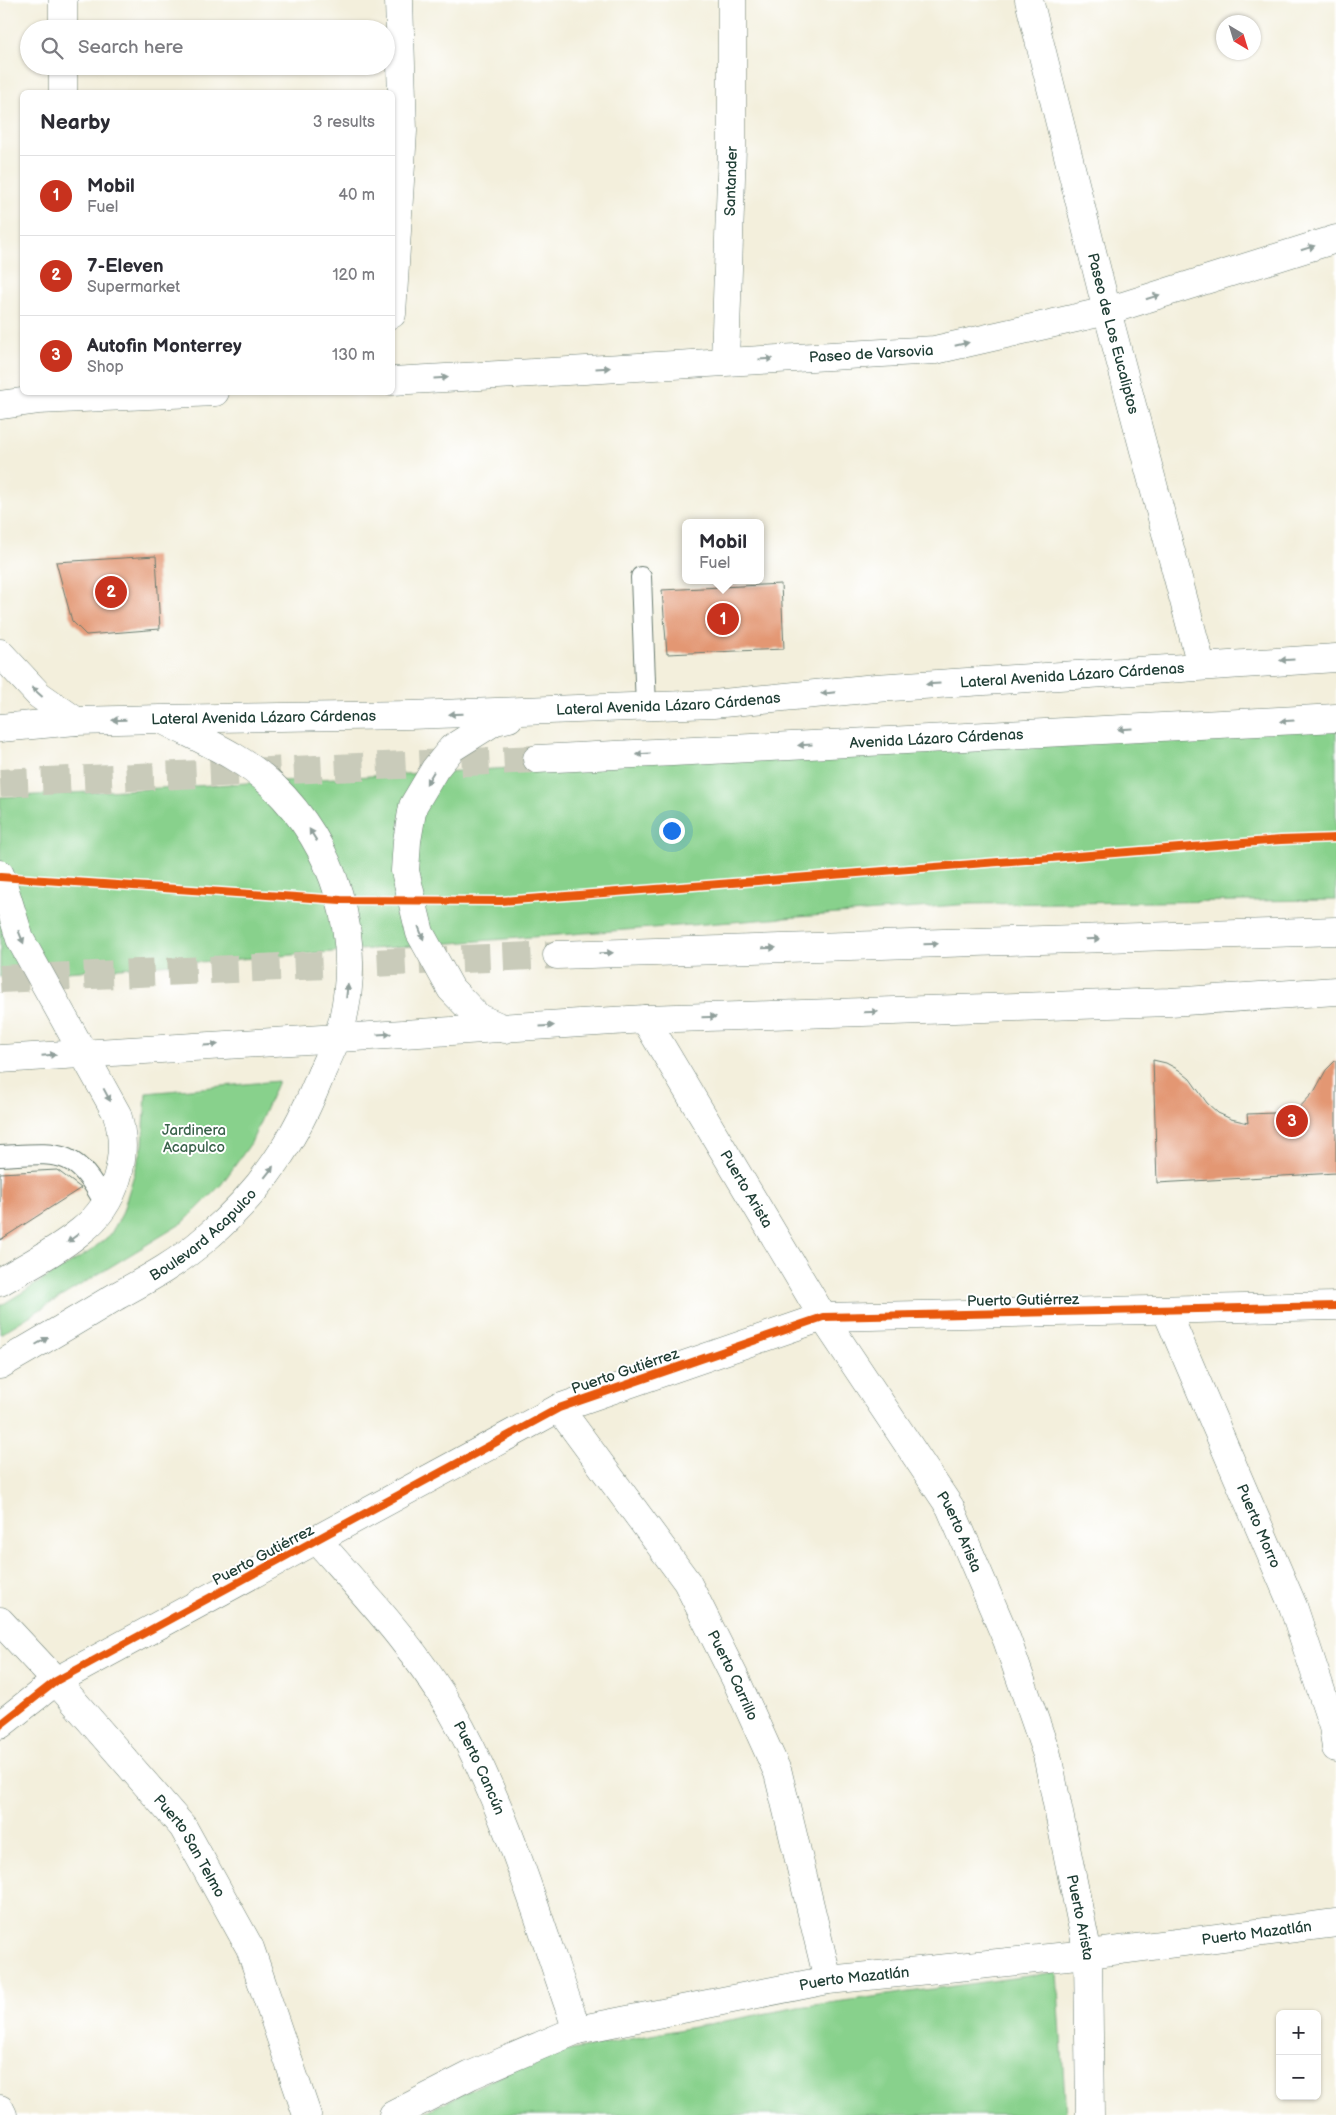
<!DOCTYPE html>
<html lang="en">
<head>
<meta charset="utf-8">
<style>
  body { margin:0; font-family:"Balsamiq Sans",sans-serif; background:#f2f2f3; color:#2b2b33 }
  .controls { position:absolute; right:15px; bottom:15px; display:grid; overflow:hidden; border-radius:8px; box-shadow:0 1px 4px #0004 }
  .controls button { width:45px; height:45px; display:grid; place-items:center; padding:0; border:0; border-bottom:1px solid #e1e1e2; background:#fff; color:#2b2b33; font:25px sans-serif }
  .compass { position:absolute; left:1216px; top:15px; width:45px; height:45px; border-radius:50%; background:#fff; box-shadow:0 1px 4px #0004; rotate:142deg }
  .you { position:absolute; left:671px; top:830px; width:18px; height:18px; margin:-12px; border:4px solid #fff; border-radius:50%; background:#1a73e8; box-shadow:0 0 0 8px #1a73e833 }
  .badge { display:grid; place-items:center; width:32px; height:32px; border-radius:50%; background:#c8321e; color:#fff; font-size:16px; font-weight:700 }
  .pin { position:absolute; translate:-50% -50%; border:2px solid #fff; box-shadow:0 1px 5px #0006 }
  .popup { position:absolute; left:682px; top:519px; width:82px; height:65px; box-sizing:border-box; display:grid; place-content:center; border-radius:8px; background:#fff; filter:drop-shadow(0 1px 4px #0005); font-size:16px; white-space:nowrap; color:#7c7c81 }
  .popup b { font-size:19px; color:#2b2b33 }
  .popup::after { content:''; position:absolute; left:50%; top:100%; margin-left:-10px; border:10px solid transparent; border-top-color:#fff }
  .list { margin:0; padding:0; list-style:none }
  h2 { display:flex; justify-content:space-between; align-items:center; height:65px; margin:0; padding:0 20px; font-size:21px }
  h2 small { font-size:16px; font-weight:400; color:#7c7c81 }
  .list li { display:grid; grid-template-columns:32px 1fr auto; gap:15px; align-items:center; box-sizing:border-box; height:80px; padding:0 20px; border-top:1px solid #e1e1e2 }
  .list b { display:block; font-size:19px; white-space:nowrap }
  .list p { margin:0; font-size:16px; white-space:nowrap; color:#7c7c81 }
  .list em { font-size:16px; font-style:normal; color:#7c7c81 }
  .icon { flex:none; width:28px; height:28px; fill:none; stroke:currentColor; stroke-width:2; stroke-linecap:round; stroke-linejoin:round }
  .map { position:relative; flex:none; width:1336px; height:2115px; overflow:hidden }
  .search { position:absolute; background:#fff; box-shadow:0 1px 4px #0004; left:20px; top:20px; width:375px; height:55px; display:flex; align-items:center; gap:12px; box-sizing:border-box; padding:0 18px; border-radius:28px; color:#7c7c81; font-size:19px }
  .panel { position:absolute; background:#fff; box-shadow:0 1px 4px #0004; left:20px; top:90px; width:375px; height:305px; border-radius:8px }
  .map>svg:first-child { display:block }
  .green { fill:#88d18c; stroke:#548760 }
  .building { fill:#e39773 }
  .lines { fill:none; stroke-linecap:round; stroke-linejoin:round }
  .trunk-tunnel { stroke:#c9cbba; stroke-width:28; stroke-dasharray:28 14; stroke-linecap:butt }
  .service-casing { stroke:#697b6f; stroke-width:22 }
  .minor-casing { stroke:#697b6f; stroke-width:29 }
  .tertiary-casing { stroke:#697b6f; stroke-width:29 }
  .secondary-casing { stroke:#697b6f; stroke-width:29 }
  .trunk-casing { stroke:#697b6f; stroke-width:29 }
  .service { stroke:#fff; stroke-width:20 }
  .minor { stroke:#fff; stroke-width:28 }
  .tertiary { stroke:#fff; stroke-width:28 }
  .secondary { stroke:#fff; stroke-width:28 }
  .trunk { stroke:#fff; stroke-width:28 }
  .cycleway-casing { stroke:#fff; stroke-width:11 }
  .cycleway { stroke:#e8590c; stroke-width:8 }
  .oneway { fill:#8f9e9a }
  .labels { text-anchor:middle; stroke-width:4; stroke-linejoin:round; paint-order:stroke }
  .street-label { font-size:15px; fill:#1f3d34; stroke:#fff }
  .park-label { font-size:15px; fill:#39624a; stroke:#fff }
</style>
</head>
<body>
<div class="map">
<svg width="1336" height="2115" viewBox="0 0 1336 2115">
  <rect width="100%" height="100%" fill="#fff"/>
  <filter id="ink" filterUnits="userSpaceOnUse"><feTurbulence type="fractalNoise" baseFrequency=".02" numOctaves="2"/><feDisplacementMap in="SourceGraphic" scale="10" xChannelSelector="R" yChannelSelector="G"/><feConvolveMatrix kernelMatrix="1 2 1 2 8 2 1 2 1" color-interpolation-filters="sRGB"/></filter>
  <filter id="wash" filterUnits="userSpaceOnUse"><feTurbulence type="fractalNoise" baseFrequency=".0096" numOctaves="4" result="noise"/><feDisplacementMap in="SourceGraphic" scale="20" xChannelSelector="R" yChannelSelector="G"/><feGaussianBlur stdDeviation="1.12" result="paint"/><feColorMatrix in="noise" values="0 0 0 0 0 0 0 0 0 0 0 0 0 0 0 0 0 1.4 0 .05"/><feComposite in="paint" operator="in"/></filter>
  <g filter="url(#wash)">
    <rect width="100%" height="100%" fill="#f3efdc"/>
    <!-- green -->
    <path class="green" d="M 1336,728 L 1336,900 L 971,904 L 0,977 L 0,797 L 952,743 Z
      M 278,1081 L 251,1143 L 221,1185 L 184,1222 L 0,1334 L 0,1306 L 89,1252 L 110,1235 L 122,1214 L 143,1145 L 146,1093 Z
      M 1057,1972 L 1066,2115 L 419,2115 L 540,2056 L 799,2007 Z"/>
    <g id="blocks">
      <!-- building -->
      <path class="building" d="M 156,556 L 160,629 L 86,635 L 72,621 L 56,562 Z
        M 781,584 L 784,649 L 667,654 L 662,590 Z
        M 1153,1060 L 1166,1063 L 1179,1070 L 1190,1079 L 1207,1103 L 1218,1113 L 1231,1119 L 1248,1123 L 1247,1114 L 1275,1113 L 1275,1119 L 1296,1111 L 1314,1092 L 1326,1070 L 1336,1060 L 1336,1173 L 1157,1183 Z
        M 57,1170 L 81,1188 L 0,1240 L 0,1173 Z"/>
    </g>
  </g>
  <g filter="url(#ink)">
    <use href="#blocks" fill-opacity="0" stroke="#697b6f" stroke-width="1"/>
    <g class="lines">
      <!-- trunk-tunnel -->
      <path class="trunk-tunnel" d="M 0,783 L 537,759
        M 0,979 L 557,955"/>
      <defs>
        <path id="service" d="M 641,577 L 646,707
          M 0,1156 C 59,1153 75,1147 105,1204"/>
        <g id="minor">
          <path d="M 63,29 L 63,0"/>
          <path d="M 63,92 L 63,66"/>
          <path d="M 392,314 L 403,131 L 399,0"/>
          <path id="s1" d="M 725,361 L 732,147 L 732,0"/>
          <path id="s2" d="M 392,381 L 935,350 L 1107,311 L 1336,239"/>
          <path d="M 0,405 L 38,400 L 215,392"/>
          <path d="M 0,653 L 39,695 L 76,721"/>
          <path id="s3" d="M 645,1019 L 823,1317 L 950,1507 L 1007,1640 L 1047,1755 L 1088,1954 L 1090,2115"/>
          <path id="s4" d="M 1166,1310 L 1293,1606 L 1333,1727 L 1336,1748"/>
          <path id="s5" d="M 559,1408 L 687,1582 L 736,1680 L 778,1773 L 828,1980"/>
          <path id="s6" d="M 318,1541 C 365,1595 415,1648 451,1710 C 508,1810 539,1923 577,2030"/>
          <path id="s7" d="M 0,1621 L 56,1681 L 183,1827 L 250,1948 L 307,2115"/>
          <path d="M 0,1725 L 56,1681 L 559,1408 L 823,1317 L 1336,1306"/>
          <path d="M 0,2109 L 3,2115"/>
          <path id="s8" d="M 393,2115 L 471,2075 L 577,2030 L 828,1980 L 1088,1954 L 1336,1923"/>
        </g>
        <g id="tertiary">
          <path id="s9" d="M 1029,0 L 1107,311 L 1201,665"/>
        </g>
        <g id="secondary">
          <path id="s10" d="M 0,728 L 76,721 L 160,719 L 410,715 L 713,704 L 876,688 L 1336,658"/>
          <path d="M 0,874 L 20,939 L 117,1114 C 130,1156 116,1204 81,1231 C 57,1251 27,1266 0,1282"/>
          <path d="M 505,1029 L 479,1018 L 451,989 L 420,933 L 405,871 L 407,841 L 413,806 L 435,769 L 452,748 L 495,721 L 509,718"/>
          <path d="M 0,1059 L 645,1019 L 1170,1002 L 1336,991"/>
          <path id="s11" d="M 0,1365 C 38,1343 77,1320 115,1297 C 146,1280 178,1263 205,1239 C 263,1190 296,1139 323,1069 C 330,1053 339,1036 343,1019 C 362,935 335,846 273,786 C 242,756 201,740 163,720"/>
        </g>
        <g id="trunk">
          <path id="s12" d="M 537,759 L 1336,718"/>
          <path d="M 557,955 L 1336,931"/>
        </g>
      </defs>
      <!-- service casing -->
      <use href="#service" class="service-casing"/>
      <!-- minor casing -->
      <use href="#minor" class="minor-casing"/>
      <!-- tertiary casing -->
      <use href="#tertiary" class="tertiary-casing"/>
      <!-- secondary casing -->
      <use href="#secondary" class="secondary-casing"/>
      <!-- trunk casing -->
      <use href="#trunk" class="trunk-casing"/>
      <!-- service -->
      <use href="#service" class="service"/>
      <!-- minor -->
      <use href="#minor" class="minor"/>
      <!-- tertiary -->
      <use href="#tertiary" class="tertiary"/>
      <!-- secondary -->
      <use href="#secondary" class="secondary"/>
      <!-- trunk -->
      <use href="#trunk" class="trunk"/>
      <defs>
        <path id="cycleway" d="M 0,877 L 341,900 L 501,901 L 1281,840 L 1336,838
          M 0,1725 L 56,1681 L 559,1408 L 823,1317 L 1336,1306"/>
      </defs>
      <!-- cycleway casing -->
      <use href="#cycleway" class="cycleway-casing"/>
      <!-- cycleway -->
      <use href="#cycleway" class="cycleway"/>
    </g>
    <!-- one-way arrows -->
    <defs><path id="oneway-solid" d="M-6-.8H1V-3.2L6.5 0L1 3.2V.8H-6Z" transform="scale(1.25)"/></defs>
    <g class="oneway">
      <use href="#oneway-solid" transform="translate(1308 248) rotate(-18)"/>
      <use href="#oneway-solid" transform="translate(1153 297) rotate(-18)"/>
      <use href="#oneway-solid" transform="translate(962 344) rotate(-13)"/>
      <use href="#oneway-solid" transform="translate(766 359) rotate(-3)"/>
      <use href="#oneway-solid" transform="translate(603 368) rotate(-3)"/>
      <use href="#oneway-solid" transform="translate(441 378) rotate(-3)"/>
      <use href="#oneway-solid" transform="translate(1287 660) rotate(177)"/>
      <use href="#oneway-solid" transform="translate(933 684) rotate(176)"/>
      <use href="#oneway-solid" transform="translate(37 692) rotate(-138)"/>
      <use href="#oneway-solid" transform="translate(828 693) rotate(174)"/>
      <use href="#oneway-solid" transform="translate(456 714) rotate(178)"/>
      <use href="#oneway-solid" transform="translate(119 720) rotate(178)"/>
      <use href="#oneway-solid" transform="translate(1287 721) rotate(177)"/>
      <use href="#oneway-solid" transform="translate(1125 729) rotate(177)"/>
      <use href="#oneway-solid" transform="translate(805 745) rotate(177)"/>
      <use href="#oneway-solid" transform="translate(643 754) rotate(177)"/>
      <use href="#oneway-solid" transform="translate(430 778) rotate(121)"/>
      <use href="#oneway-solid" transform="translate(313 835) rotate(-122)"/>
      <use href="#oneway-solid" transform="translate(421 933) rotate(69)"/>
      <use href="#oneway-solid" transform="translate(21 937) rotate(68)"/>
      <use href="#oneway-solid" transform="translate(1093 939) rotate(-2)"/>
      <use href="#oneway-solid" transform="translate(931 944) rotate(-2)"/>
      <use href="#oneway-solid" transform="translate(769 948) rotate(-2)"/>
      <use href="#oneway-solid" transform="translate(606 953) rotate(-2)"/>
      <use href="#oneway-solid" transform="translate(347 991) rotate(-84)"/>
      <use href="#oneway-solid" transform="translate(871 1012) rotate(-2)"/>
      <use href="#oneway-solid" transform="translate(709 1017) rotate(-2)"/>
      <use href="#oneway-solid" transform="translate(547 1026) rotate(-4)"/>
      <use href="#oneway-solid" transform="translate(384 1034) rotate(-4)"/>
      <use href="#oneway-solid" transform="translate(211 1045) rotate(-3)"/>
      <use href="#oneway-solid" transform="translate(49 1055) rotate(-5)"/>
      <use href="#oneway-solid" transform="translate(107 1095) rotate(62)"/>
      <use href="#oneway-solid" transform="translate(269 1172) rotate(-52)"/>
      <use href="#oneway-solid" transform="translate(73 1238) rotate(144)"/>
      <use href="#oneway-solid" transform="translate(42 1341) rotate(-30)"/>
    </g>
  </g>
  <g class="labels">
    <!-- street labels -->
    <g class="street-label">
      <text dy="5" stroke="none"><textPath href="#s1" startOffset="180">Santander</textPath></text>
      <text dy="5" stroke="none"><textPath href="#s9" startOffset="344">Paseo de Los Eucaliptos</textPath></text>
      <text dy="5" stroke="none"><textPath href="#s2" startOffset="480">Paseo de Varsovia</textPath></text>
      <text dy="5" stroke="none"><textPath href="#s10" startOffset="1074">Lateral Avenida Lázaro Cárdenas</textPath></text>
      <text dy="5" stroke="none"><textPath href="#s10" startOffset="669">Lateral Avenida Lázaro Cárdenas</textPath></text>
      <text dy="5" stroke="none"><textPath href="#s10" startOffset="264">Lateral Avenida Lázaro Cárdenas</textPath></text>
      <text dy="5" stroke="none"><textPath href="#s12" startOffset="400">Avenida Lázaro Cárdenas</textPath></text>
      <text dy="5" stroke="none"><textPath href="#s3" startOffset="198">Puerto Arista</textPath></text>
      <text dy="5" stroke="none"><textPath href="#s11" startOffset="242">Boulevard Acapulco</textPath></text>
      <text transform="translate(1023 1300) rotate(-1)" y="5">Puerto Gutiérrez</text>
      <text transform="translate(625 1371) rotate(-19)" y="5">Puerto Gutiérrez</text>
      <text dy="5" stroke="none"><textPath href="#s4" startOffset="235">Puerto Morro</textPath></text>
      <text dy="5" stroke="none"><textPath href="#s3" startOffset="602">Puerto Arista</textPath></text>
      <text transform="translate(263 1555) rotate(-28)" y="5">Puerto Gutiérrez</text>
      <text dy="5" stroke="none"><textPath href="#s5" startOffset="320">Puerto Carrillo</textPath></text>
      <text dy="5" stroke="none"><textPath href="#s6" startOffset="280">Puerto Cancún</textPath></text>
      <text dy="5" stroke="none"><textPath href="#s7" startOffset="295">Puerto San Telmo</textPath></text>
      <text dy="5" stroke="none"><textPath href="#s3" startOffset="1008">Puerto Arista</textPath></text>
      <text dy="5" stroke="none"><textPath href="#s8" startOffset="890">Puerto Mazatlán</textPath></text>
      <text dy="5" stroke="none"><textPath href="#s8" startOffset="485">Puerto Mazatlán</textPath></text>
    </g>
    <!-- park labels -->
    <g class="park-label">
      <text x="194" y="1135">Jardinera<tspan x="194" dy="17">Acapulco</tspan></text>
    </g>
  </g>
</svg>
<div class="controls">
<button>+</button>
<button>−</button>
</div>
<svg class="compass" viewBox="-18 -18 36 36"><path d="M0-13l5 13h-10z" fill="#e53935"/><path d="M0 13l5-13h-10z" fill="#7c7c81"/></svg>
<div class="you"></div>
<div class="pin badge" style="left:723px;top:619px">1</div>
<div class="popup"><b>Mobil</b>Fuel</div>
<div class="pin badge" style="left:111px;top:592px">2</div>
<div class="pin badge" style="left:1292px;top:1121px">3</div>
<div class="search"><svg class="icon" aria-label="search" viewBox="0 0 24 24"><circle cx="10" cy="10" r="6"/><path d="M15 15l6 6"/></svg>Search here</div>
<section class="panel">
<h2>Nearby<small>3 results</small></h2>
<ul class="list">
<li><span class="badge">1</span><div><b>Mobil</b><p>Fuel</p></div><em>40 m</em></li>
<li><span class="badge">2</span><div><b>7-Eleven</b><p>Supermarket</p></div><em>120 m</em></li>
<li><span class="badge">3</span><div><b>Autofin Monterrey</b><p>Shop</p></div><em>130 m</em></li>
</ul>
</section>
</div>
</body>
</html>
